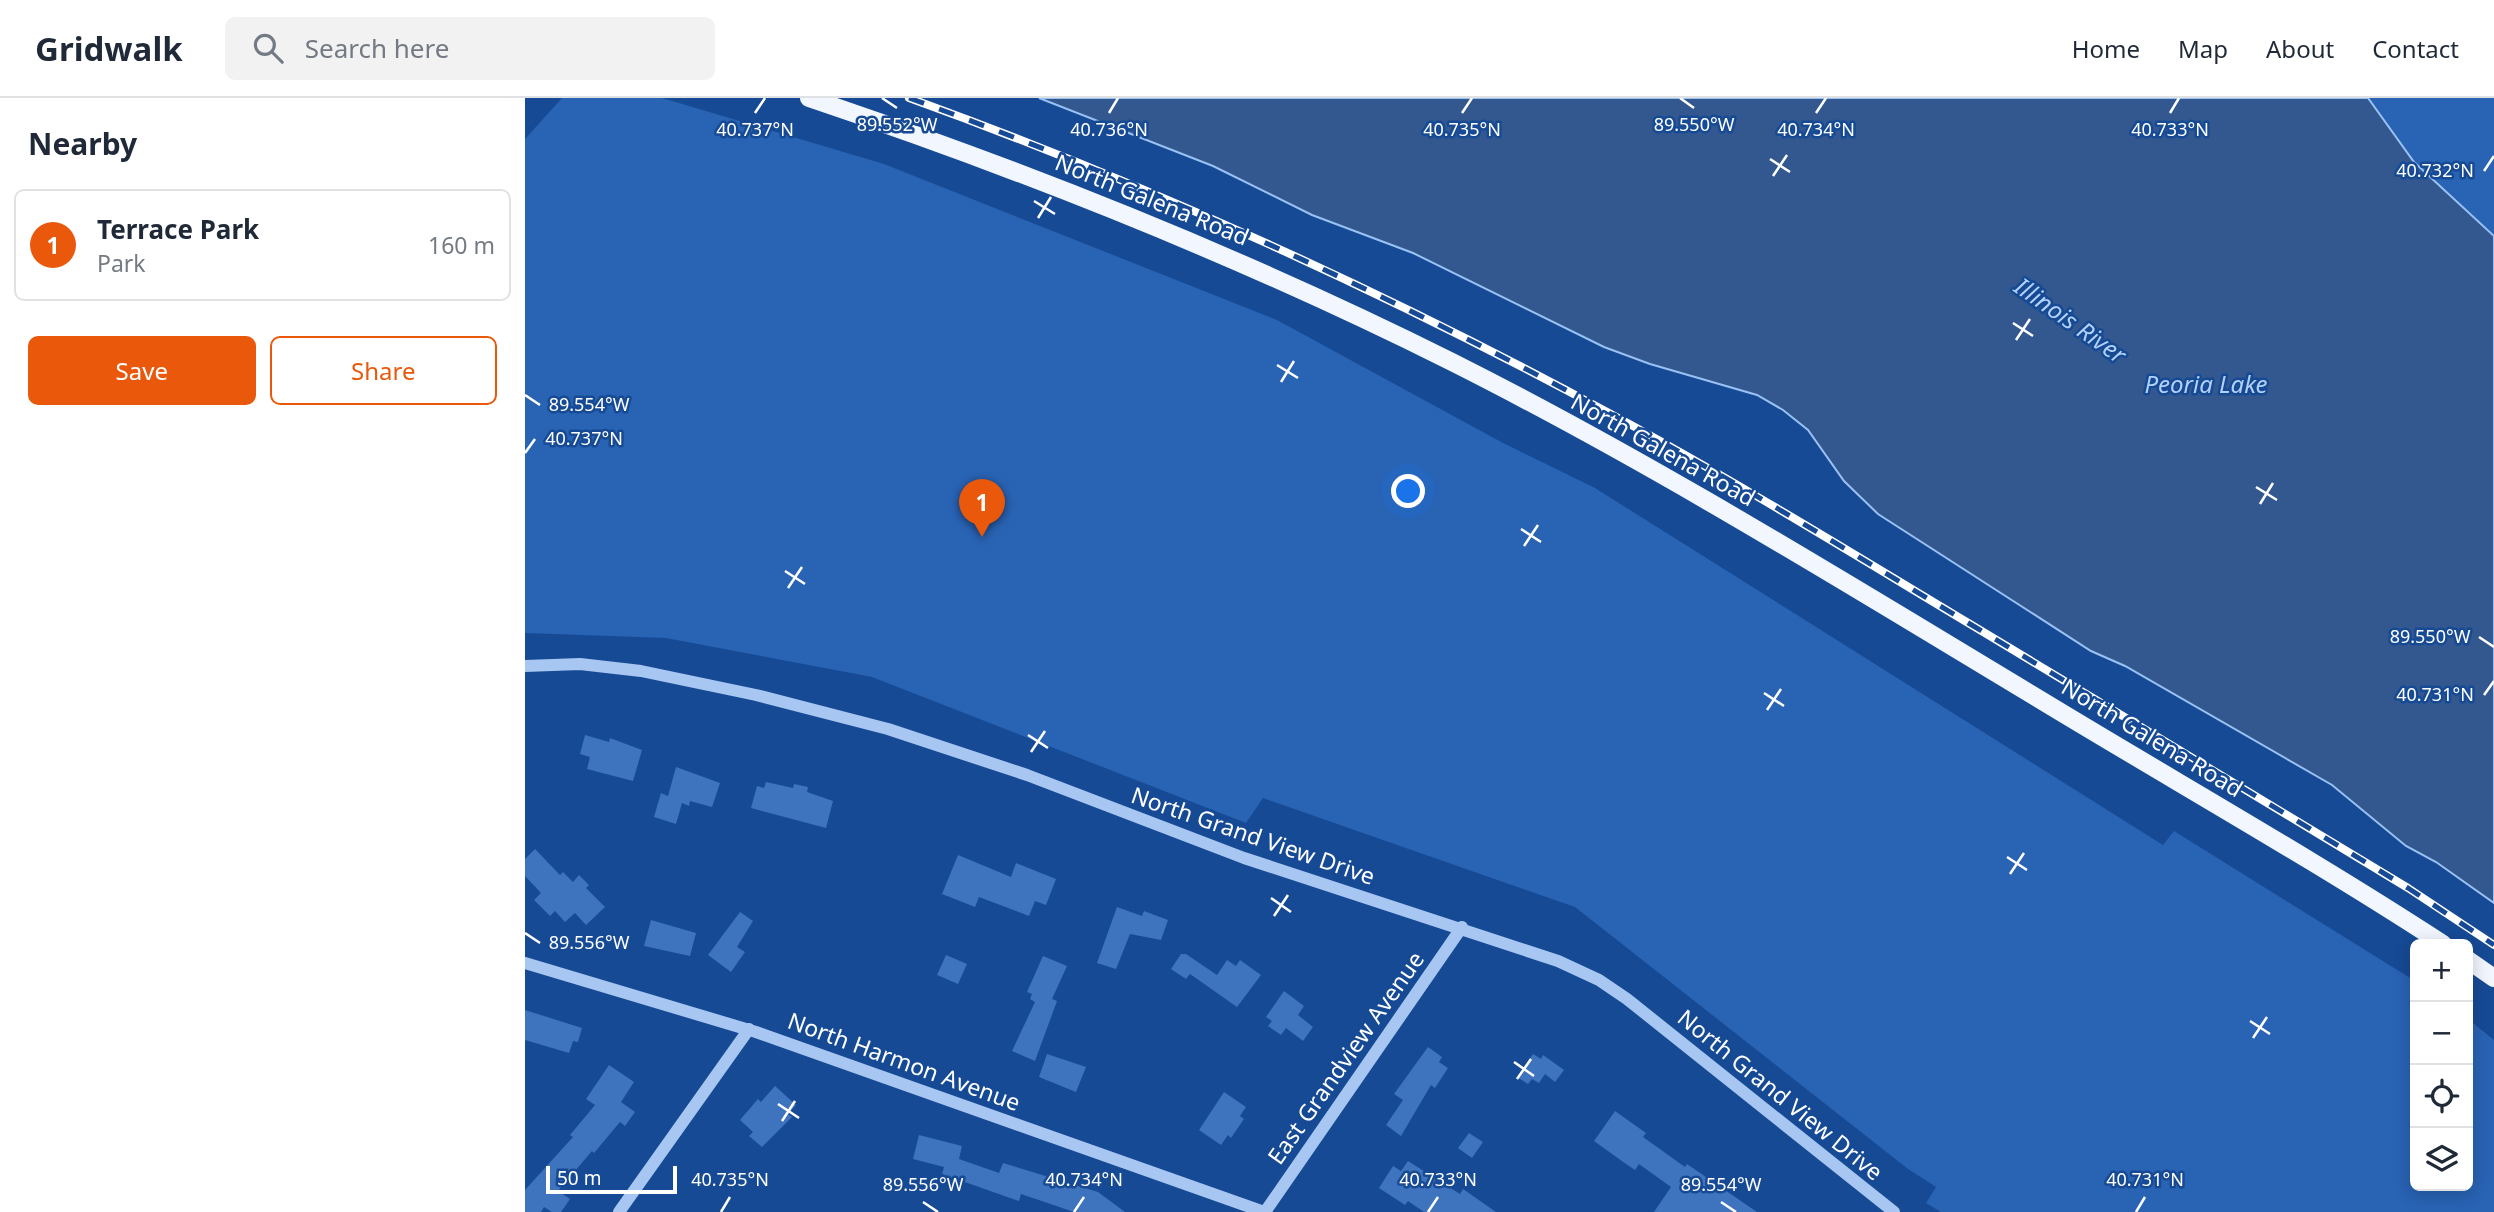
<!DOCTYPE html>
<html lang="en">
<head>
<meta charset="utf-8">
<style>
  body { margin:0; font-family:"Noto Sans",sans-serif; background:#f2f2f3; color:#1f2937 }
  .controls { position:absolute; right:21px; bottom:21px; display:grid; overflow:hidden; border-radius:10px; box-shadow:0 4px 18px #0003 }
  .controls button { width:63px; height:63px; display:grid; place-items:center; padding:0; border:0; border-bottom:2px solid #e0e1e3; background:#fff; color:#1f2937; font:35px sans-serif }
  .scale { position:absolute; left:21px; bottom:18px; width:131px; box-sizing:border-box; padding-left:7px; border:4px solid #fff; border-top:0; font-size:19px; line-height:24px; white-space:nowrap; color:#fff; -webkit-text-stroke:5px #164a95; paint-order:stroke }
  .you { position:absolute; left:884px; top:394px; width:24px; height:24px; margin:-18px; border:5px solid #fff; border-radius:50%; background:#1a73e8; box-shadow:0 0 0 10px #1a73e833 }
  .badge { display:grid; place-items:center; width:46px; height:46px; border-radius:50%; background:#ea580c; color:#fff; font-size:23px; font-weight:700 }
  .pin { position:absolute; translate:-50% -58px; filter:drop-shadow(0 2px 4px #0008) }
  .pin::after { content:''; position:absolute; top:37px; width:24px; height:21px; background:inherit; clip-path:polygon(0 0,100% 0,50% 100%) }
  .list { margin:0; padding:0; list-style:none }
  h2 { display:flex; justify-content:space-between; align-items:center; height:91px; margin:0; padding:0 28px; font-size:30px }
  h2 small { font-size:23px; font-weight:400; color:#747a83 }
  .list li { display:grid; grid-template-columns:46px 1fr auto; gap:21px; align-items:center; box-sizing:border-box; height:112px; margin:0 14px 14px; padding:0 14px; border:2px solid #e0e1e3; border-radius:10px }
  .list b { display:block; font-size:26px; white-space:nowrap }
  .list p { margin:0; font-size:23px; white-space:nowrap; color:#747a83 }
  .list em { font-size:23px; font-style:normal; color:#747a83 }
  .actions { display:flex; gap:14px; padding:21px 28px }
  .actions a { flex:1; padding:16px 0; border:2px solid #ea580c; border-radius:10px; text-align:center; font-size:24px; color:#ea580c }
  .actions .main { background:#ea580c; color:#fff }
  .icon { flex:none; width:38px; height:38px; fill:none; stroke:currentColor; stroke-width:2; stroke-linecap:round; stroke-linejoin:round }
  .map { position:relative; flex:none; width:1969px; height:1114px; overflow:hidden }
  header { display:flex; align-items:center; gap:42px; box-sizing:border-box; height:98px; padding:0 35px; background:#fff; border-bottom:2px solid #e0e1e3 }
  header strong { font-size:33px }
  nav { display:flex; gap:38px; margin-inline-start:auto; font-size:24px }
  .search { width:490px; height:63px; background:#f2f2f3; display:flex; align-items:center; gap:18px; box-sizing:border-box; padding:0 24px; border-radius:10px; color:#747a83; font-size:26px }
  main { display:flex }
  aside { flex:1; background:#fff }
  .map>svg:first-child { display:block }
  .green { fill:#2963b4 }
  .water { fill:#32588f; stroke:#99c1f4; stroke-width:2 }
  .building { fill:#3e73bd }
  .lines { fill:none; stroke-linecap:round; stroke-linejoin:round }
  .minor { stroke:#a7c6f1; stroke-width:12 }
  .major { stroke:#f1f6ff; stroke-width:18 }
  .rail-casing { stroke:#fff; stroke-width:8 }
  .rail { stroke:#164a95; stroke-width:5; stroke-dasharray:16; stroke-linecap:butt }
  .ticks { fill:none; stroke:#fff; stroke-width:2.5 }
  .labels { text-anchor:middle; stroke-width:5; stroke-linejoin:round; paint-order:stroke }
  .street-label { font-size:23px; fill:#fff; stroke:#164a95 }
  .water-label { font-size:24px; font-style:italic; fill:#b3d1f8; stroke:#164a95 }
  .ticks-label { font-size:18px; text-anchor:middle; fill:#fff; stroke:#164a95; stroke-width:5; stroke-linejoin:round; paint-order:stroke }
</style>
</head>
<body>
<header>
<strong>Gridwalk</strong>
<div class="search"><svg class="icon" aria-label="search" viewBox="0 0 24 24"><circle cx="10" cy="10" r="6"/><path d="M15 15l6 6"/></svg>Search here</div>
<nav><a>Home</a><a>Map</a><a>About</a><a>Contact</a></nav>
</header>
<main>
<aside>
<h2>Nearby<small></small></h2>
<ul class="list">
<li><span class="badge">1</span><div><b>Terrace Park</b><p>Park</p></div><em>160 m</em></li>
</ul>
<div class="actions"><a class="main">Save</a><a>Share</a></div>
</aside>
<div class="map">
<svg width="1969" height="1114" viewBox="0 0 1969 1114">
  <rect width="100%" height="100%" fill="#164a95"/>
  <!-- green -->
  <path class="green" d="M 37,0 L 137,0 L 359,66 L 752,222 L 978,345 L 1070,390 L 1638,747 L 1649,733 L 1890,883 L 1890,1088 L 1943,1088 L 1943,921 L 1969,942 L 1969,1114 L 1416,1114 L 1401,1105 L 1411,1089 L 1383,1071 L 1050,809 L 738,700 L 721,725 L 347,579 L 141,540 L 0,535 L 0,41 Z
    M 1843,0 L 1969,0 L 1969,138 L 1889,64 Z"/>
  <!-- water -->
  <path class="water" d="M 514,0 L 1843,0 L 1889,64 L 1969,138 L 1969,805 L 1911,764 L 1881,748 L 1807,687 L 1600,568 L 1566,553 L 1353,416 L 1319,383 L 1283,332 L 1258,312 L 1232,297 L 1125,266 L 1079,249 L 888,155 L 787,117 L 688,68 Z"/>
  <!-- building -->
  <path class="building" d="M 60,637 L 84,644 L 85,640 L 117,652 L 108,683 L 62,671 L 65,659 L 55,656 Z
    M 151,669 L 195,685 L 187,709 L 165,703 L 164,708 L 157,705 L 151,726 L 129,719 L 136,695 L 143,698 Z
    M 241,684 L 268,690 L 269,686 L 283,689 L 282,694 L 308,703 L 301,730 L 226,710 L 232,688 L 239,690 Z
    M 10,751 L 35,777 L 38,774 L 48,784 L 54,777 L 64,787 L 61,790 L 80,809 L 61,827 L 50,815 L 40,824 L 30,813 L 25,818 L 9,802 L 16,795 L 0,778 L 0,761 Z
    M 433,757 L 486,779 L 491,765 L 531,781 L 521,807 L 510,803 L 504,818 L 454,799 L 450,809 L 417,796 Z
    M 592,809 L 617,818 L 619,813 L 643,822 L 636,842 L 605,836 L 591,871 L 572,865 Z
    M 215,814 L 228,823 L 212,849 L 220,854 L 206,874 L 183,857 Z
    M 126,822 L 171,835 L 165,858 L 119,848 Z
    M 656,856 L 661,856 L 692,877 L 702,862 L 711,868 L 715,862 L 736,877 L 712,909 L 665,876 L 661,881 L 646,871 Z
    M 421,857 L 442,866 L 433,886 L 412,877 Z
    M 518,858 L 542,868 L 527,901 L 532,903 L 510,963 L 487,953 L 510,904 L 505,901 L 507,896 L 502,894 Z
    M 759,893 L 779,908 L 773,917 L 788,929 L 778,943 L 761,930 L 756,937 L 743,928 L 747,923 L 741,919 Z
    M 0,912 L 57,930 L 53,944 L 48,943 L 44,955 L 0,942 Z
    M 903,949 L 917,959 L 914,964 L 923,970 L 910,990 L 906,987 L 876,1038 L 861,1027 L 878,1002 L 869,996 Z
    M 522,956 L 561,969 L 551,994 L 514,979 Z
    M 1008,956 L 1016,961 L 1018,957 L 1039,972 L 1030,984 L 1020,976 L 1014,985 L 1007,981 L 1003,986 L 992,979 Z
    M 84,967 L 109,984 L 96,1004 L 110,1014 L 100,1028 L 95,1024 L 69,1055 L 67,1053 L 33,1093 L 45,1101 L 36,1114 L 27,1114 L 19,1109 L 16,1114 L 0,1114 L 0,1092 L 48,1039 L 45,1037 L 70,1007 L 61,1001 Z
    M 250,988 L 271,1007 L 263,1016 L 267,1019 L 237,1049 L 224,1038 L 228,1034 L 215,1022 L 233,1001 L 236,1004 Z
    M 699,994 L 721,1009 L 715,1018 L 719,1021 L 706,1040 L 703,1037 L 696,1047 L 674,1032 Z
    M 1090,1013 L 1121,1035 L 1118,1039 L 1160,1069 L 1162,1066 L 1232,1114 L 1129,1114 L 1146,1089 L 1114,1066 L 1110,1072 L 1101,1066 L 1069,1043 Z
    M 944,1035 L 958,1044 L 947,1060 L 933,1050 Z
    M 394,1037 L 437,1048 L 434,1061 L 474,1075 L 478,1065 L 573,1094 L 600,1114 L 549,1114 L 496,1096 L 494,1103 L 417,1076 L 419,1069 L 388,1061 Z
    M 883,1063 L 935,1096 L 938,1091 L 971,1114 L 899,1114 L 883,1103 L 880,1107 L 854,1090 L 868,1068 L 876,1073 Z"/>
  <g class="lines">
    <!-- minor -->
    <path class="minor" d="M 0,568 L 55,566 L 116,573 L 231,597 L 363,631 L 502,677 L 719,760 L 1033,863 L 1074,882 L 1102,901 L 1369,1114
      M 0,865 L 231,934 L 739,1114
      M 94,1114 L 224,931
      M 740,1114 L 937,829"/>
    <!-- major -->
    <path class="major" d="M 284,0 C 504,74 719,160 927,264 C 1128,365 1321,485 1514,601 C 1649,683 1786,760 1918,846
      M 1943,862 L 1969,880"/>
    <defs>
      <path id="rail" d="M 384,0 C 625,87 858,193 1084,315 C 1207,381 1325,454 1445,526 C 1591,614 1738,702 1883,790 L 1969,847"/>
    </defs>
    <!-- rail casing -->
    <use href="#rail" class="rail-casing"/>
    <!-- rail -->
    <use href="#rail" class="rail"/>
  </g>
  <!-- ticks -->
  <path class="ticks" d="M 357,0 L 372,10M 1155,0 L 1169,10M 230,15 L 240,0M 584,15 L 593,0M 937,15 L 947,0M 1291,15 L 1301,0M 1645,15 L 1654,0M 1245,61 L 1265,74M 1959,73 L 1969,58M 1248,78 L 1262,57M 509,103 L 530,116M 513,120 L 526,99M 1488,225 L 1508,238M 1491,242 L 1505,221M 752,267 L 773,280M 756,284 L 769,263M 0,297 L 15,307M 0,355 L 10,341M 1731,389 L 1752,402M 1735,406 L 1748,385M 996,431 L 1016,444M 999,448 L 1013,427M 260,473 L 280,486M 263,490 L 277,469M 1954,539 L 1969,549M 1239,595 L 1259,608M 1959,597 L 1969,583M 1242,612 L 1256,591M 503,637 L 523,650M 506,654 L 520,633M 1482,759 L 1502,772M 1485,776 L 1499,755M 746,800 L 766,814M 749,818 L 763,797M 0,835 L 15,845M 1725,923 L 1745,936M 1728,940 L 1742,919M 989,964 L 1009,978M 992,981 L 1006,961M 253,1006 L 274,1020M 257,1023 L 270,1003M 398,1104 L 413,1114M 1196,1104 L 1211,1114M 196,1114 L 205,1099M 549,1114 L 559,1099M 903,1114 L 913,1099M 1611,1114 L 1620,1099"/>
  <g class="labels">
    <!-- street labels -->
    <g class="street-label">
      <text transform="translate(627 102) rotate(22)" y="8">North Galena Road</text>
      <text transform="translate(1138 352) rotate(29)" y="8">North Galena Road</text>
      <text transform="translate(1627 640) rotate(31)" y="8">North Galena Road</text>
      <text transform="translate(728 738) rotate(19)" y="8">North Grand View Drive</text>
      <text transform="translate(821 960) rotate(-55)" y="8">East Grandview Avenue</text>
      <text transform="translate(379 964) rotate(20)" y="8">North Harmon Avenue</text>
      <text transform="translate(1255 997) rotate(39)" y="8">North Grand View Drive</text>
    </g>
    <!-- water labels -->
    <g class="water-label">
      <text transform="translate(1545 223) rotate(35)" y="8">Illinois River</text>
      <text x="1681" y="295">Peoria Lake</text>
    </g>
  </g>
  <g class="ticks-label">
    <text x="372" y="33">89.552°W</text>
    <text x="1169" y="33">89.550°W</text>
    <text x="584" y="38">40.736°N</text>
    <text x="230" y="38">40.737°N</text>
    <text x="1291" y="38">40.734°N</text>
    <text x="937" y="38">40.735°N</text>
    <text x="1645" y="38">40.733°N</text>
    <text x="1910" y="79">40.732°N</text>
    <text x="64" y="313">89.554°W</text>
    <text x="59" y="347">40.737°N</text>
    <text x="1905" y="545">89.550°W</text>
    <text x="1910" y="603">40.731°N</text>
    <text x="64" y="851">89.556°W</text>
    <text x="205" y="1088">40.735°N</text>
    <text x="559" y="1088">40.734°N</text>
    <text x="913" y="1088">40.733°N</text>
    <text x="1620" y="1088">40.731°N</text>
    <text x="398" y="1093">89.556°W</text>
    <text x="1196" y="1093">89.554°W</text>
  </g>
</svg>
<div class="controls">
<button>+</button>
<button>−</button>
<button><svg class="icon" aria-label="locate" viewBox="0 0 24 24"><circle cx="12" cy="12" r="6"/><path d="M12 2v4M12 18v4M2 12h4M18 12h4"/></svg></button>
<button><svg class="icon" aria-label="layers" viewBox="0 0 24 24"><path d="M12 4l9 5-9 5-9-5zM3 14l9 5 9-5"/></svg></button>
</div>
<div class="scale">50 m</div>
<div class="you"></div>
<div class="pin badge" style="left:457px;top:439px">1</div>
</div>
</main>
</body>
</html>
